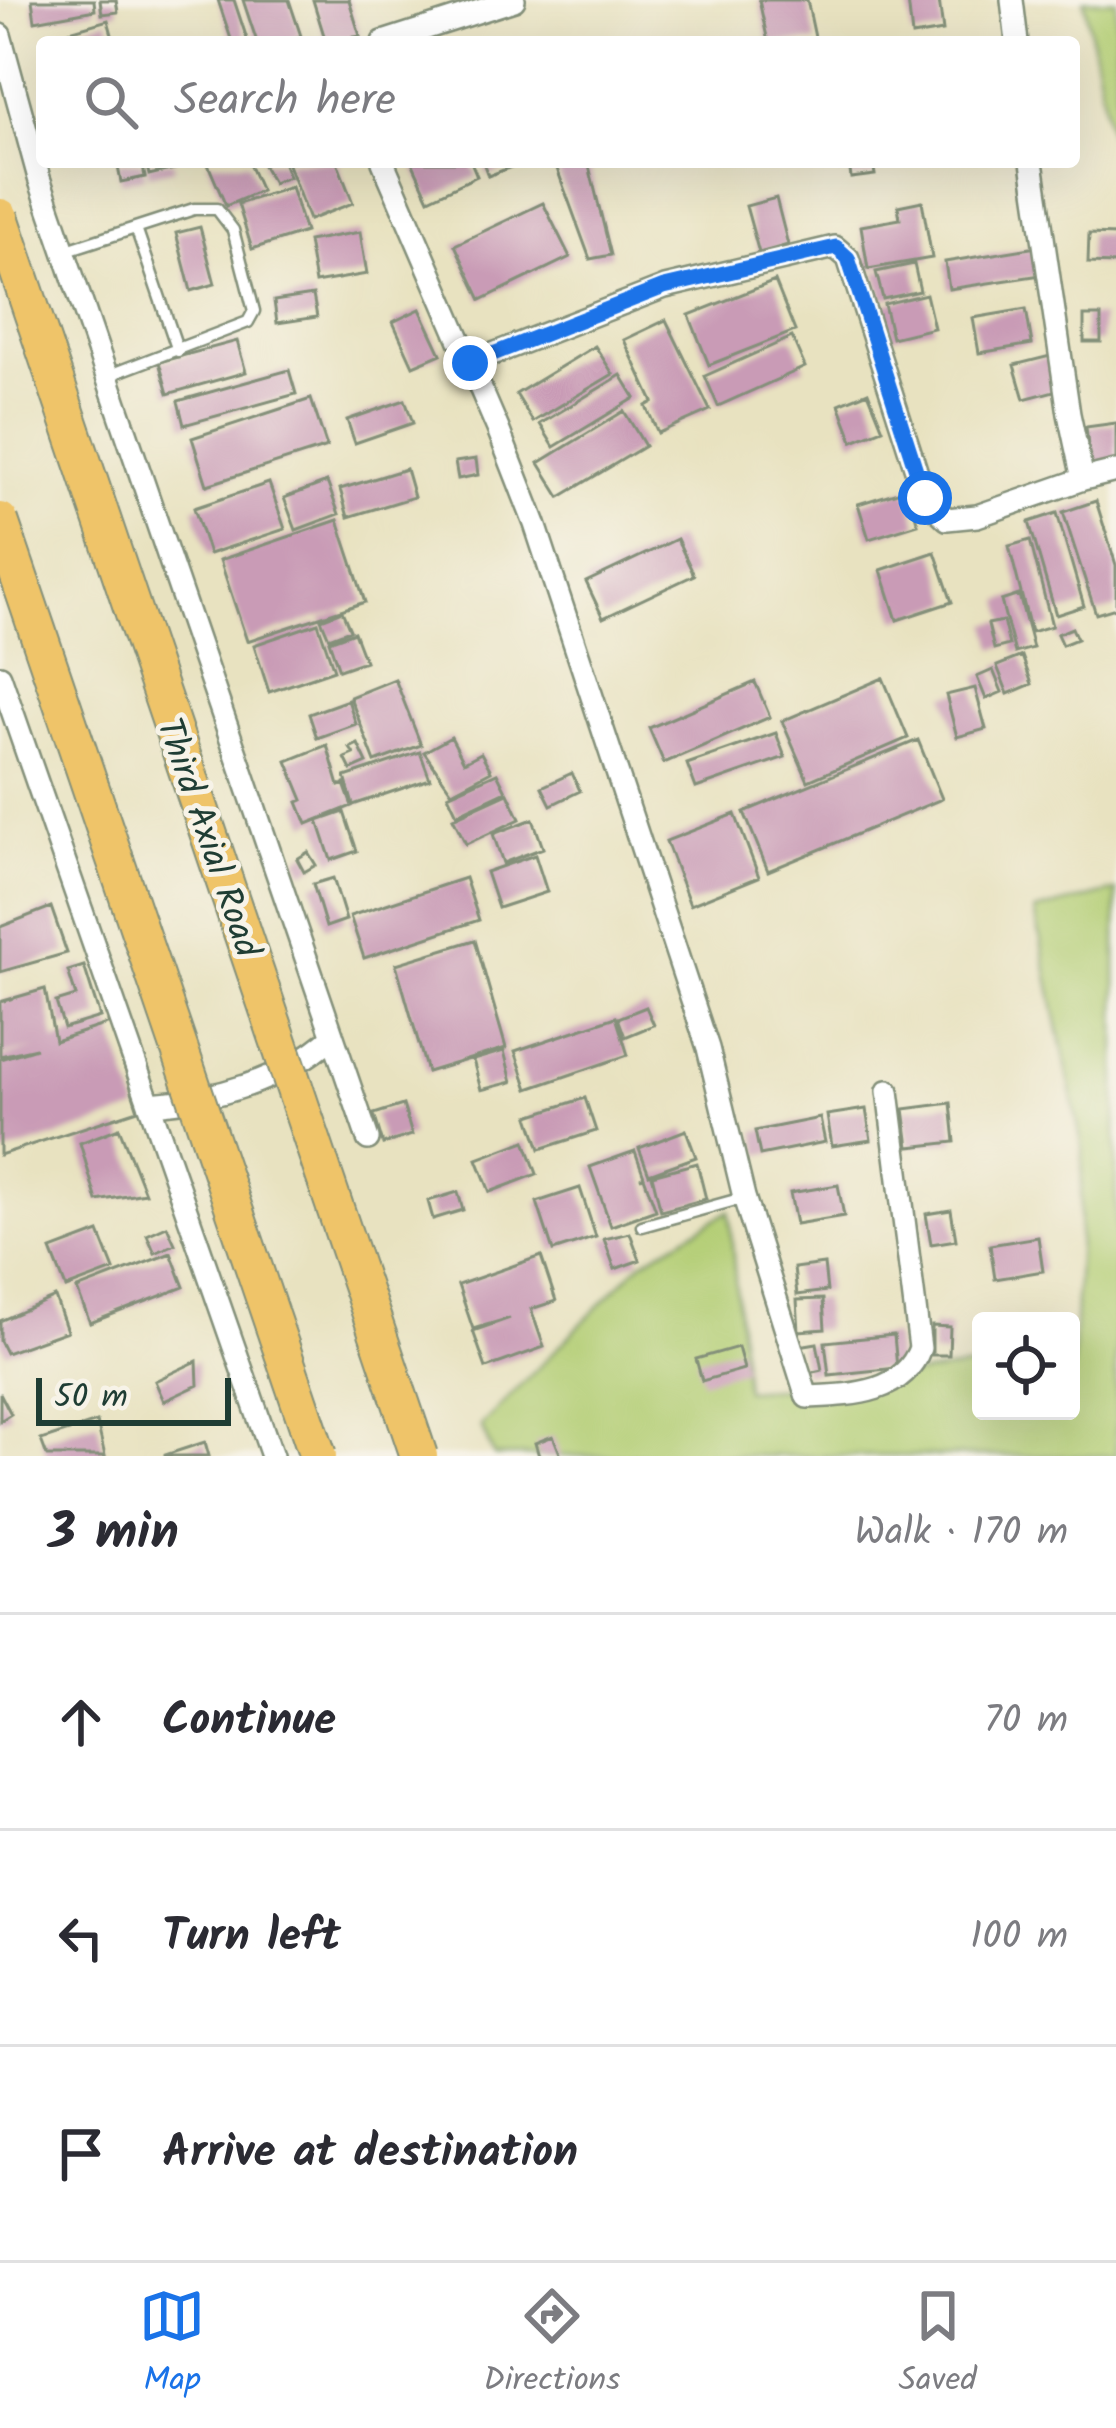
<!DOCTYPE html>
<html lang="en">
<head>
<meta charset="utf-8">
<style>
  body { margin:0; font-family:Kalam,sans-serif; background:#f7f7f7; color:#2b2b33 }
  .controls { position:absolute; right:36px; bottom:36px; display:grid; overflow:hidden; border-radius:12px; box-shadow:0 12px 48px #0002 }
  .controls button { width:108px; height:108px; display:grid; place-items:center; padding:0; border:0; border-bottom:3px solid #e1e1e2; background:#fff; color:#2b2b33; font:60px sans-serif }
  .scale { position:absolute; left:36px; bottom:30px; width:195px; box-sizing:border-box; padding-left:12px; border:6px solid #1f3d34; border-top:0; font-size:33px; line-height:42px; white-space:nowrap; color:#1f3d34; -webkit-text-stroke:9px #f7f3e8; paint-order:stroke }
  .stop { position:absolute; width:36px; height:36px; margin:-27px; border:9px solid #1a73e8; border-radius:50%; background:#fff }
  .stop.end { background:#1a73e8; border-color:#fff; box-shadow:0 3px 12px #0008 }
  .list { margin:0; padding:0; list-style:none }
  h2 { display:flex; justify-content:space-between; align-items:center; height:156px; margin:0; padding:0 48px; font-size:51px }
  h2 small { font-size:39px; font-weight:400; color:#7c7c81 }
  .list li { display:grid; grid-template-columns:78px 1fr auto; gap:36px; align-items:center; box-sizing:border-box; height:216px; padding:0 48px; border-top:3px solid #e1e1e2 }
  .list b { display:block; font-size:45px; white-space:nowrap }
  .list em { font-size:39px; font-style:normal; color:#7c7c81 }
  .icon { flex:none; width:66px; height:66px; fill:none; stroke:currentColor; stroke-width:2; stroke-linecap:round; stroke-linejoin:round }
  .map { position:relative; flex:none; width:1116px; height:1456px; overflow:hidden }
  .search { position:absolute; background:#fff; box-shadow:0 12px 48px #0002; left:36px; right:36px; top:36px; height:132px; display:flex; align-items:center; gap:30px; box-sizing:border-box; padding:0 42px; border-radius:12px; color:#7c7c81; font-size:45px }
  .sheet { height:804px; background:#fff }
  nav { display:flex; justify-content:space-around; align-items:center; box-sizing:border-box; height:168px; border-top:3px solid #e1e1e2; background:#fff; font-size:33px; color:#7c7c81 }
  nav a { display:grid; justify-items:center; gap:6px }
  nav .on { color:#1a73e8 }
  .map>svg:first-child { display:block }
  .green { fill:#b2cd73; stroke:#688554; stroke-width:3 }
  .building { fill:#c99bb6 }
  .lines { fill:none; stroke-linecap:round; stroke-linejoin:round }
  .lane-casing { stroke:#84907a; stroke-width:15 }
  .street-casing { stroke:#84907a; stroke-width:26 }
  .lane { stroke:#fff; stroke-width:10 }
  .street { stroke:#fff; stroke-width:21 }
  .highway-bridge-casing { stroke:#84907a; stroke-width:40; stroke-linecap:butt }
  .highway-bridge { stroke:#efc469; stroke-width:36 }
  .route { stroke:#1a73e8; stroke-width:15 }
  .labels { text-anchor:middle; stroke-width:10; stroke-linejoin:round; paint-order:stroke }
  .street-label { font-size:36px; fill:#1f3d34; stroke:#f7f3e8 }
</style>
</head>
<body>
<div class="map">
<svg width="1116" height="1456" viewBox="0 0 1116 1456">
  <rect width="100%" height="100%" fill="#f7f3e8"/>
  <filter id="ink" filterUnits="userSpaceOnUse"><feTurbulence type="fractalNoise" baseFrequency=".00833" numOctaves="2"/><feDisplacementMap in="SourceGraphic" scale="24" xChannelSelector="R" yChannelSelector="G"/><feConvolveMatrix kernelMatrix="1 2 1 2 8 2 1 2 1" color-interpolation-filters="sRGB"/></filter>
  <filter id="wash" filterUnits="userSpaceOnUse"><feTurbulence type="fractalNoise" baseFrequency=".004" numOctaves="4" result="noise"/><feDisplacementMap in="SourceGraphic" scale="48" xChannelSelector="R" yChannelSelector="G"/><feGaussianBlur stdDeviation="2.7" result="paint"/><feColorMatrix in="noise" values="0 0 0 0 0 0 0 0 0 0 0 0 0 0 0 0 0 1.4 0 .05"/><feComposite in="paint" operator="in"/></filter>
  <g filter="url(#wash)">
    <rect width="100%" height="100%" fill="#e8e2c0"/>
    <!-- green -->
    <path class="green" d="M 1084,0 L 1116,0 L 1116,168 Z
      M 1116,891 L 1116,1456 L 494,1456 L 481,1426 L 642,1262 L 729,1211 L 745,1390 L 844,1384 L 981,1366 L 981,1411 L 1071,1411 L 1083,1150 L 1035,911 Z"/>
    <g id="blocks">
      <!-- building -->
      <path class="building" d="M 32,0 L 94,0 L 95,10 L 35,21 Z
        M 100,0 L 116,0 L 118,12 L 102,14 Z
        M 218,0 L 234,0 L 248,42 L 232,42 Z
        M 243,0 L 289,0 L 301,36 L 282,42 L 257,42 Z
        M 313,0 L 349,0 L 360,36 L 326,42 Z
        M 759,0 L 807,0 L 816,42 L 768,42 Z
        M 908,0 L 939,0 L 943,31 L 912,36 Z
        M 108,20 L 114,42 L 54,42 L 52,36 Z
        M 117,162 L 142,162 L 145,177 L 121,182 Z
        M 146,162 L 173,162 L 175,169 L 149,175 Z
        M 207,162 L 248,162 L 261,191 L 226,206 Z
        M 261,162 L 283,162 L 289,177 L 273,183 Z
        M 287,162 L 337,162 L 353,203 L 309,220 Z
        M 412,162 L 471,162 L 477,176 L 429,199 Z
        M 483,162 L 524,162 L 488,176 Z
        M 588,162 L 611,255 L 590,259 L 556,166 Z
        M 873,162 L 875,175 L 851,178 L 849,163 Z
        M 291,187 L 305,232 L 252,249 L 238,204 Z
        M 776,198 L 788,245 L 759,253 L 746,206 Z
        M 922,201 L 932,258 L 868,269 L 861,226 L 900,219 L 898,206 Z
        M 543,203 L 570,257 L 481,300 L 455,245 Z
        M 200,227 L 215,284 L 191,291 L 176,233 Z
        M 360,232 L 367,274 L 315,283 L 308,241 Z
        M 1089,234 L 1116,235 L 1116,264 L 1088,263 Z
        M 1037,247 L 1041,275 L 949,289 L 945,262 Z
        M 914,264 L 920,291 L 883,299 L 876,272 Z
        M 775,281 L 795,331 L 709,365 L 689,315 Z
        M 926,294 L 934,328 L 892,338 L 884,304 Z
        M 313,295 L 317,317 L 277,323 L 274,301 Z
        M 420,309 L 441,354 L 413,366 L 393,322 Z
        M 1026,309 L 1032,344 L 979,353 L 973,318 Z
        M 1084,316 L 1101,316 L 1101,342 L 1084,342 Z
        M 666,320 L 710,410 L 658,433 L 646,406 L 653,402 L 624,340 Z
        M 792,337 L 805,367 L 718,406 L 705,376 Z
        M 237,341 L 246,372 L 168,394 L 159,362 Z
        M 595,346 L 613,374 L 533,422 L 516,394 Z
        M 1050,356 L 1058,390 L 1024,399 L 1014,365 Z
        M 289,370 L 296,394 L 184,425 L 178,401 Z
        M 621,375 L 635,398 L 554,447 L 540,424 Z
        M 868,392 L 883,429 L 853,441 L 839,404 Z
        M 311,399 L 327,447 L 207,485 L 192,438 Z
        M 405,400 L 413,423 L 355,443 L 347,420 Z
        M 624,411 L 645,446 L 560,497 L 539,463 Z
        M 1116,423 L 1116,462 L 1090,466 L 1086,427 Z
        M 476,459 L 478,475 L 458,479 L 455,462 Z
        M 406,469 L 414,497 L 348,517 L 340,489 Z
        M 327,482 L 339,514 L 296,530 L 284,498 Z
        M 269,483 L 285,529 L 209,554 L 194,508 Z
        M 907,489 L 918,524 L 869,539 L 858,504 Z
        M 1096,501 L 1116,565 L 1116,608 L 1096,614 L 1063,512 Z
        M 1057,513 L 1084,606 L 1056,615 L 1029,522 Z
        M 338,520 L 365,602 L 247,641 L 220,560 Z
        M 677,539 L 694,575 L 603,618 L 586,582 Z
        M 1030,540 L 1052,626 L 1031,632 L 1009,546 Z
        M 935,552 L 952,602 L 897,620 L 881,570 Z
        M 1019,595 L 1033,648 L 1015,653 L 1001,601 Z
        M 342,611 L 350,630 L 329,638 L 321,619 Z
        M 1003,621 L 1009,645 L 994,649 L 988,624 Z
        M 318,623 L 334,670 L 269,692 L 254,645 Z
        M 1072,628 L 1077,639 L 1062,645 L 1057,634 Z
        M 354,632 L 365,661 L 339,670 L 329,641 Z
        M 1022,656 L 1032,684 L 1008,694 L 997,666 Z
        M 993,670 L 1002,692 L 986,699 L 977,677 Z
        M 883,678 L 908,738 L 808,781 L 782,721 Z
        M 395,679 L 421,745 L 375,762 L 350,697 Z
        M 755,682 L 770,717 L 664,763 L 649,728 Z
        M 975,688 L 986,729 L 957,737 L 946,695 Z
        M 348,700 L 356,724 L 317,738 L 309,714 Z
        M 776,733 L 785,757 L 696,788 L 687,764 Z
        M 451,737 L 464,762 L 481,753 L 491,771 L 452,792 L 424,752 Z
        M 918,740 L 942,799 L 768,871 L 744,812 Z
        M 358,744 L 367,763 L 351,770 L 345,758 L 354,754 L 350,748 Z
        M 327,745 L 339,786 L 344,784 L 352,806 L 307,824 L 298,802 L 303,800 L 287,761 Z
        M 420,752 L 430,779 L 353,805 L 345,777 Z
        M 497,773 L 506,791 L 457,814 L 448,795 Z
        M 572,773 L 580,791 L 551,805 L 542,787 Z
        M 508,793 L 520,819 L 466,844 L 453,818 Z
        M 344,812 L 357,851 L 331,860 L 318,821 Z
        M 735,814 L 759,877 L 690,905 L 666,841 Z
        M 533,819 L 543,848 L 503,863 L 493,834 Z
        M 308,852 L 316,865 L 304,872 L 297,859 Z
        M 535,855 L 547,892 L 498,908 L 486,872 Z
        M 333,878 L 346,920 L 326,927 L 313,884 Z
        M 465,878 L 479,920 L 364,958 L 350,916 Z
        M 51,907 L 67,953 L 0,972 L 0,927 Z
        M 475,940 L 506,1048 L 427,1072 L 396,964 Z
        M 84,966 L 100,1017 L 64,1028 L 56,1002 L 76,996 L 68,971 Z
        M 45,989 L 55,1041 L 110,1023 L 138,1110 L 0,1155 L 0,1059 L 36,1048 L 0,1056 L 0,1002 Z
        M 646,1007 L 654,1025 L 625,1037 L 618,1018 Z
        M 616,1017 L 628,1055 L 528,1089 L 515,1051 Z
        M 504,1051 L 512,1082 L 481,1090 L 473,1060 Z
        M 585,1098 L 596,1131 L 540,1149 L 529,1116 Z
        M 951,1103 L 955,1142 L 909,1147 L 904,1109 Z
        M 403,1105 L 412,1135 L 383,1144 L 374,1114 Z
        M 866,1109 L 871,1140 L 832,1146 L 827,1115 Z
        M 820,1118 L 825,1142 L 760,1155 L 755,1131 Z
        M 119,1128 L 145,1193 L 97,1201 L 80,1143 Z
        M 686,1130 L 696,1157 L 649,1174 L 639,1148 Z
        M 525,1141 L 537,1174 L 490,1192 L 477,1159 Z
        M 635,1151 L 644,1176 L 640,1178 L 644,1177 L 656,1210 L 611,1226 L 590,1167 Z
        M 697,1163 L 706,1199 L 661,1211 L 652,1175 Z
        M 838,1185 L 844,1216 L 796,1224 L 790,1193 Z
        M 580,1188 L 596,1237 L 553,1251 L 537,1202 Z
        M 458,1192 L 463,1210 L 433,1219 L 428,1201 Z
        M 951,1210 L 956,1240 L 931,1244 L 926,1214 Z
        M 167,1226 L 175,1244 L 155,1253 L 147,1235 Z
        M 99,1232 L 114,1270 L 66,1288 L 51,1250 Z
        M 630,1233 L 640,1260 L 615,1269 L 604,1239 Z
        M 1038,1237 L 1043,1271 L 995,1279 L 990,1245 Z
        M 171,1253 L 184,1287 L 90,1323 L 77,1289 Z
        M 541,1256 L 556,1301 L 531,1309 L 544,1347 L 486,1368 L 473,1331 L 510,1318 L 473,1329 L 458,1285 Z
        M 824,1264 L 827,1291 L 797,1295 L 794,1268 Z
        M 55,1297 L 67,1331 L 6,1353 L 0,1341 L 0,1321 Z
        M 823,1299 L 825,1329 L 799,1331 L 797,1300 Z
        M 932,1326 L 950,1327 L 949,1355 L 932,1355 Z
        M 894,1335 L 897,1368 L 829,1375 L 825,1342 Z
        M 817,1343 L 822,1370 L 804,1374 L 799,1346 Z
        M 738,1347 L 744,1369 L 702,1381 L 696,1359 Z
        M 197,1361 L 198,1385 L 164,1401 L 155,1381 Z
        M 0,1393 L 11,1414 L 0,1421 Z
        M 97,1422 L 105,1456 L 47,1456 L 41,1440 Z
        M 553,1436 L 561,1456 L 539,1456 L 535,1443 Z
        M 205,1442 L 209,1456 L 165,1456 L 165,1455 Z"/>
    </g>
  </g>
  <g filter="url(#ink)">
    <use href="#blocks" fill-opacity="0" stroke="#84907a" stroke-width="3"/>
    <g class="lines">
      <defs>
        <path id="lane" d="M 136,228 L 178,351
          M 64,251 L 194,209 L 217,209 L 233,230 L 254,311 L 248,322 L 107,376
          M 642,1226 L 743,1198"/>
        <path id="street" d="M 1012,0 L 1017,42
          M 0,35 L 39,178 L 368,1139
          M 383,42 L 514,0
          M 383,162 L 498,429 L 535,524 L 708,1048 L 744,1197 L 807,1397 C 850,1395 903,1395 920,1348 L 888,1091
          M 470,363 L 665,287 L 835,247 L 848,258 L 925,498 L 947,519 L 977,516 L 1083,479 L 1069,414 L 1032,162
          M 1083,479 L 1116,471
          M 0,676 L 272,1456
          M 149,1104 C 214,1100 283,1081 332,1037"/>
      </defs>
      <!-- lane casing -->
      <use href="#lane" class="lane-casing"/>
      <!-- street casing -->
      <use href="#street" class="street-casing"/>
      <!-- lane -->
      <use href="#lane" class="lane"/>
      <!-- street -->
      <use href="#street" class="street"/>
      <defs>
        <path id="highway-bridge" d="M 0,217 L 419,1456
          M 0,521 L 318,1456"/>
      </defs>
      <!-- highway-bridge casing -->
      <use href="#highway-bridge" class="highway-bridge-casing"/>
      <!-- highway-bridge -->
      <use href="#highway-bridge" class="highway-bridge"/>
    </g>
  </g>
  <g class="lines" filter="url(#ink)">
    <!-- route -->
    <path class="route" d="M 470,363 L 664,287 L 836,247 L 848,258 L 925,498"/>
  </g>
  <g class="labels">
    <!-- street labels -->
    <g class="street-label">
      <text transform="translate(210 837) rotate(71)" y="13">Third Axial Road</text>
    </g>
  </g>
</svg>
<div class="controls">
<button><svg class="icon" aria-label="locate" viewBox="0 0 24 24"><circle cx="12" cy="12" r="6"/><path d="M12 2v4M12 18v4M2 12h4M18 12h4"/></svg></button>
</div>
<div class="scale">50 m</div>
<div class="stop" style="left:925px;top:498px"></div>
<div class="stop end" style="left:470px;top:363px"></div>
<div class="search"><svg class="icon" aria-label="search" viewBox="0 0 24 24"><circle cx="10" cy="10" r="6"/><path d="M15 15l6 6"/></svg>Search here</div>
</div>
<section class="sheet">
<h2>3 min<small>Walk · 170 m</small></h2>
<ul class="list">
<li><svg class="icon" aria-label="ahead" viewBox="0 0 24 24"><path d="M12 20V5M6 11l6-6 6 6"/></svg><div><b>Continue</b></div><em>70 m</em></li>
<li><svg class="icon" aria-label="left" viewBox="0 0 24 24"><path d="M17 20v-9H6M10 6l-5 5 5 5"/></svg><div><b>Turn left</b></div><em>100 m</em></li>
<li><svg class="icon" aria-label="arrive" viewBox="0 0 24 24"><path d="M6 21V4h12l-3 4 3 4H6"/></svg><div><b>Arrive at destination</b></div></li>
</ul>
</section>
<nav>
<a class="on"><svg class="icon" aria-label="map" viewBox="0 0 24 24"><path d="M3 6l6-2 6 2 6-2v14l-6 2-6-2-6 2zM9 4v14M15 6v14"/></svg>Map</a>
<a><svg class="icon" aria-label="directions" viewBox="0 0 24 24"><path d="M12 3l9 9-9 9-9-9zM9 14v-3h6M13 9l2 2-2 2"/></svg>Directions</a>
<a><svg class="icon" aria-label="saved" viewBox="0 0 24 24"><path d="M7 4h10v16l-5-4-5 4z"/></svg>Saved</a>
</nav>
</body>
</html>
